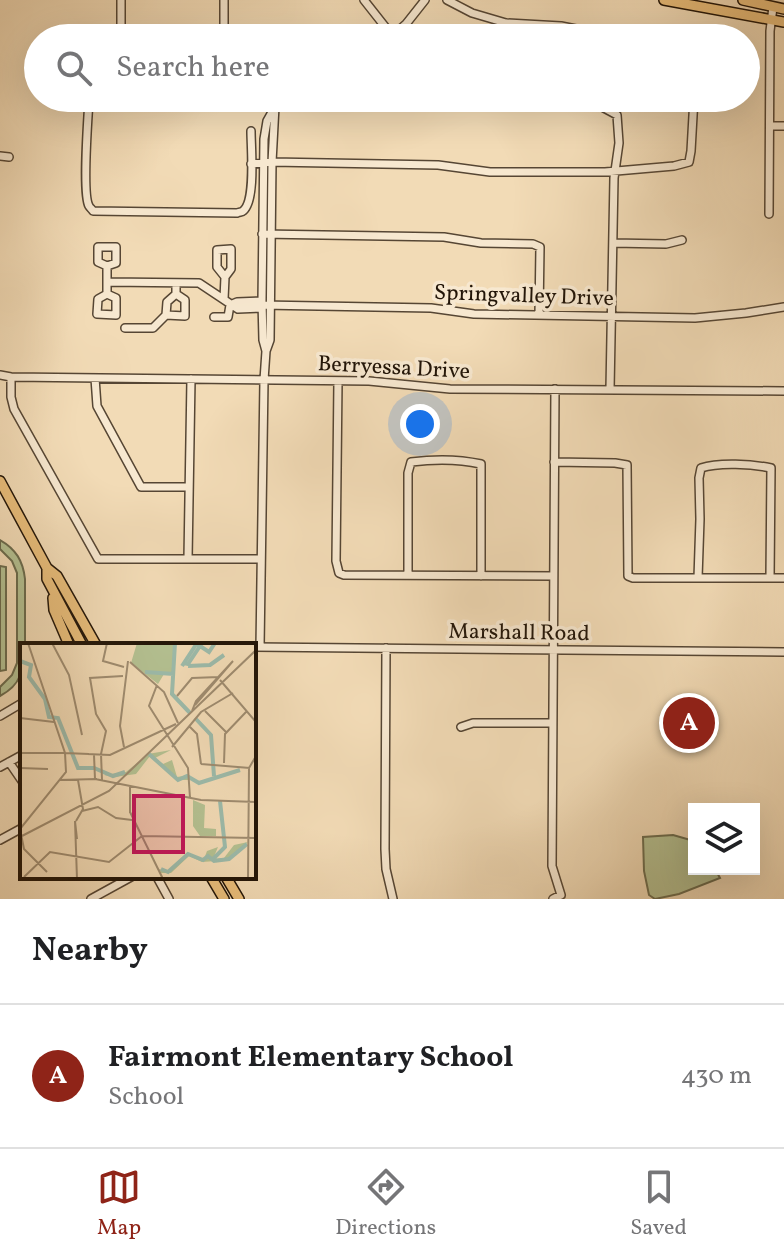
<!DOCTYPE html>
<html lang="en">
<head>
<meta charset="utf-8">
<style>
  body { margin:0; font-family:Vollkorn,serif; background:#f2f2f2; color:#202124 }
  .controls { position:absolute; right:24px; bottom:24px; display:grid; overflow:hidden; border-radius:0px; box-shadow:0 8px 32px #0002 }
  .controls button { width:72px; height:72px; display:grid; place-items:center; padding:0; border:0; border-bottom:2px solid #e0e0e0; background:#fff; color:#202124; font:40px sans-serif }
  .you { position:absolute; left:420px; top:424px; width:28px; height:28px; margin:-20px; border:6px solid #fff; border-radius:50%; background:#1a73e8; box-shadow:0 0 0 12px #1a73e833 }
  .badge { display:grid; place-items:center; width:52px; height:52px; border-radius:50%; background:#8f2418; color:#fff; font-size:26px; font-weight:700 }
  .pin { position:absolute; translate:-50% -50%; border:4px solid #fff; box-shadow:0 2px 8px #0006 }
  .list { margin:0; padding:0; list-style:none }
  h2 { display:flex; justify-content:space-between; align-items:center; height:104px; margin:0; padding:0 32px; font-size:34px }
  h2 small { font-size:26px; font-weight:400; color:#757577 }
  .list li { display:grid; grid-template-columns:52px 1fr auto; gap:24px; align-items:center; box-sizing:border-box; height:144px; padding:0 32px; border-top:2px solid #e0e0e0 }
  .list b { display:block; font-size:30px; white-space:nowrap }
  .list p { margin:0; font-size:26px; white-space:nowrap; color:#757577 }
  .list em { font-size:26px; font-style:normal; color:#757577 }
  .icon { flex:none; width:44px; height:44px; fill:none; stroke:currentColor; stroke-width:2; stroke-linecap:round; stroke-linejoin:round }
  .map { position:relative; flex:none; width:784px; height:899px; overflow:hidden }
  .search { position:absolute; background:#fff; box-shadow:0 8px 32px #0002; left:24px; right:24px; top:24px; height:88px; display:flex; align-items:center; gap:20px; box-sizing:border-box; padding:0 28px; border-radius:44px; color:#757577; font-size:30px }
  .sheet { height:248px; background:#fff }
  nav { display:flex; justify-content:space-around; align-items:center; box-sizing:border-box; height:112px; border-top:2px solid #e0e0e0; background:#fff; font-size:22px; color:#757577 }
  nav a { display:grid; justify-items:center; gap:4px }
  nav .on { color:#8f2418 }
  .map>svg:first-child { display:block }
  .green { fill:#b4c192; stroke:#6b6b4d; stroke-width:2 }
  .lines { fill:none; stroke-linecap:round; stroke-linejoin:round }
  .minor-casing { stroke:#564634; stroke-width:10 }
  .major-casing { stroke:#221508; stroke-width:12 }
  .minor { stroke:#f7e8d0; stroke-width:7 }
  .major { stroke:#e9be7b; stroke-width:9 }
  .labels { text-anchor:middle; stroke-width:7; stroke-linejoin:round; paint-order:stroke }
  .street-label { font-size:22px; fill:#221508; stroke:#f7e8d0 }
  .inset-river { fill:none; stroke:#9cbbab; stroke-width:4 }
  .inset-road { fill:none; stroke:#9f8c70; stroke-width:2 }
  .view { fill:#c2185b; fill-opacity:0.15; stroke:#c2185b; stroke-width:4 }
  .inset-edge { fill:none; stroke:#221508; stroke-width:4 }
</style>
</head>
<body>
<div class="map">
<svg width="784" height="899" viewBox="0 0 784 899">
  <rect width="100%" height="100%" fill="#f2dbb6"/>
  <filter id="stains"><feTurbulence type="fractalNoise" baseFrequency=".0025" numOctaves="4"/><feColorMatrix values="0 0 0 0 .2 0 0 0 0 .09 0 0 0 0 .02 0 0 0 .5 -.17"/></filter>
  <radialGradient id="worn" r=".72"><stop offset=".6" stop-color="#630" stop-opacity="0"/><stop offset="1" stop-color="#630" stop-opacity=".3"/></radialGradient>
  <!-- green -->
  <path class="green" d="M 0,540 C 16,549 23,561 25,579 L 25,645 L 22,645 C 22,670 24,683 0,696 L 0,687 L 12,675 L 17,663 L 17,573 L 12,561 L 0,549 Z
    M 0,566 L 6,567 L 6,670 L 0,671 Z
    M 673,835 L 694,841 L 694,869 L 715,869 L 720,878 L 679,894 L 655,899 L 649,895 L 644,871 L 643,837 Z"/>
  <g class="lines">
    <defs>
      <path id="minor" d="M 364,0 L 394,38
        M 447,0 L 472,13 L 506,23 L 561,26 L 621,38
        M 121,38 L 121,0
        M 224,38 L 224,0
        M 390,38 L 406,24 L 425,0
        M 99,98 L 89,100 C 88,118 82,194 89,206 C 90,208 92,209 93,211 L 237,213 C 239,212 242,212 243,211 C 256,201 251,148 251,131
        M 209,98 L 215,104 L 219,105 L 224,98
        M 519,98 L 593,102 L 617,115 L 619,143 L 614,178 L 610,389
        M 770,126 L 784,126
        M 0,156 L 9,157
        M 251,164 L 272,162 L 438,165 L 490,172 L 605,172 L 674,166 L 689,162 L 691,151 L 694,98
        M 769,214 L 770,31 L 773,7
        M 262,234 L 444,237 L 481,243 L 533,244 L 540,247 L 539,315
        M 613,243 L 666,244 L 682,240
        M 107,266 L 98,262 L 98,247 L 116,247 L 116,263 L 107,266 L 107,294 L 98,299 L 97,314 L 116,315 L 116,298 L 107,294
        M 108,282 L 199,283 L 238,309 L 262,308
        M 176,294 L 185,300 L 185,316 L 166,315 L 167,302 L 176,294 L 176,283
        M 224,299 L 225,277 L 231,269 L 231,249 L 217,250 L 217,267 L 225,277
        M 230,305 L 237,302 L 262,301
        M 262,305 L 431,308 L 474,314 L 695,318 L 746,313 L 784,307
        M 214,317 L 228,317 L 230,305
        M 125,328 L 153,328 L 166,315
        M 266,351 L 263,340 L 262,301 L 264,139 L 267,121 L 280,98
        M 0,375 L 11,377 L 369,381 L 450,389 L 784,391
        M 11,377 L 11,397 L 14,409 L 98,559 L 261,559
        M 95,378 L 97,406 L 141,487 L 189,487
        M 338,381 L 336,561 L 339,573 L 344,575 L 553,576
        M 554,462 L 615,463 L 627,465 L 628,576 L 633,578 L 784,578
        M 188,559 L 191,379
        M 408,575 L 408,473 L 411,462 C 434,459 459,459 481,464 L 481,576
        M 698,578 L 700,519 L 699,478 L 701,468 C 719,462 752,464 771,468 L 770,578
        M 254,647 L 784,652
        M 260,647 L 264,380 L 266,351 L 270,340 L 272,162 L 275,106
        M 386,648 L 385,849 L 386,869 L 393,899
        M 0,716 L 22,703
        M 461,727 L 473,723 L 552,723
        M 9,762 L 22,781
        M 0,767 L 22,755
        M 0,840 L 22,828
        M 157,877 L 169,899
        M 91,899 L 131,877
        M 553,899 L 561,895 L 552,866 L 555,389"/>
      <path id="major" d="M 664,0 L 784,22
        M 743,0 L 784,9
        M 0,481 L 47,568 L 57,576 L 96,645
        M 47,568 L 47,579 L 82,645
        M 53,598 L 54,610 L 69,645
        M 211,877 L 224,899
        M 226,877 L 239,899"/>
    </defs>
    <!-- minor casing -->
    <use href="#minor" class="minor-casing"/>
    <!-- major casing -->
    <use href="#major" class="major-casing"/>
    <!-- minor -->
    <use href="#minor" class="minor"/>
    <!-- major -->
    <use href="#major" class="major"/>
  </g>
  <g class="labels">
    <!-- street labels -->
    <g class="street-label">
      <text transform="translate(524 294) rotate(2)" y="8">Springvalley Drive</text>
      <text transform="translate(394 366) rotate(3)" y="8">Berryessa Drive</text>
      <text transform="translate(519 631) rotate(1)" y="8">Marshall Road</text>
    </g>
  </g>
  <!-- overview -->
  <g transform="translate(20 643)">
    <rect width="236" height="236" fill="#f2dbb6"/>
    <path d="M 117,0 L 154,0 L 154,31 L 144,31 L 138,41 L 111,20 ZM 151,107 L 135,115 L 143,121 L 152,117 L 157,134 L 169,132 L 169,137 L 156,137 L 130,113 L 116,131 L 95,134 L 84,132 L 106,129 L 128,111 ZM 173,157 L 185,162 L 184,185 L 196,186 L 196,193 L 180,193 L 173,183 ZM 228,199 L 210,217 L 182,219 L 169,213 L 151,230 L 141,230 L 139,226 L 148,228 L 167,211 L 184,216 L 187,208 L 198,204 L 193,216 L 204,215 L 214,202 Z" fill="#b4c192"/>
    <path class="inset-river" d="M 155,0 L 152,51 L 170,70M 177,1 L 189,9 L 195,0M 0,18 L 11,22 L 9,34 L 25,56 L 29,74 L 38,75 L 58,125 L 74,125 L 93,133 L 105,129M 164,20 L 168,21 L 182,0M 162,23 L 177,0M 168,23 L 190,22 L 204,12M 125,29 L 154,31M 175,75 L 191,92 L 194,133M 129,111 L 158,137 L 167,133 L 179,140 L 220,127M 193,216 L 205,204 L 200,158M 141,226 L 148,229 L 168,211 L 183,217 L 188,213 L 194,218 L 209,216 L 227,201"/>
    <path class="inset-road" d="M 8,0 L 45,110 L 46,129 L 0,186 L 4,206 L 27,229M 32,0 L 49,32 L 62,92M 87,0 L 83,18 L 104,24M 110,19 L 144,49 L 158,80M 200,37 L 236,79M 137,42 L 129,63 L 168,125 L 170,155M 157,53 L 172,35 L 199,34M 172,68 L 176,58 L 213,18 L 175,62M 185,68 L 206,89M 0,75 L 34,79M 170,84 L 177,91 L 181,121M 104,104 L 100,83 L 108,18M 152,104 L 181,69 L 213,50M 0,110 L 45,110M 45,110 L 69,111M 67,111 L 90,112 L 156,81M 81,111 L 86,88 L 76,71 L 70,35 L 103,33M 81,111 L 82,137M 74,112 L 75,136M 204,120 L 205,91 L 226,69M 181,121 L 230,125M 0,125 L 28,126M 75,136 L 181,157 L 236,159M 39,137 L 77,136M 110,143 L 110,170M 62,168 L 78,164 L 96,175 L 112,177M 110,169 L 143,236M 56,178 L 63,166 L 58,137M 0,194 L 89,148 L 236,7M 4,234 L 30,209 L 89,219 L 122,193 L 236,195M 57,236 L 55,178 L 57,196M 228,236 L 229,125 L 236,113"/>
    <path class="view" d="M 114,153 L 163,153 L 163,209 L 114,209 Z"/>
    <rect width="236" height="236" class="inset-edge"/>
  </g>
  <rect width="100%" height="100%" filter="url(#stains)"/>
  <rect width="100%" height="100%" fill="url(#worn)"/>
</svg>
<div class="controls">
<button><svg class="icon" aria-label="layers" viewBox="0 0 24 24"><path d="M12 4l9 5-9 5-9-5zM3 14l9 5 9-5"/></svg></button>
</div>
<div class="you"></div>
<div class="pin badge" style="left:689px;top:723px">A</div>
<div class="search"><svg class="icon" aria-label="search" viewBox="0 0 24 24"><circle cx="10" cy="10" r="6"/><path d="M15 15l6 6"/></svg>Search here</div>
</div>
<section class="sheet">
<h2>Nearby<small></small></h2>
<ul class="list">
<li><span class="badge">A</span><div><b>Fairmont Elementary School</b><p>School</p></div><em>430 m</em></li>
</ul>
</section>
<nav>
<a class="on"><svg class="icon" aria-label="map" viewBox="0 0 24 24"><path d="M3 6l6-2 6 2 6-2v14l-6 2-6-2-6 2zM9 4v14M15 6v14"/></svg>Map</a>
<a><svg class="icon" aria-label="directions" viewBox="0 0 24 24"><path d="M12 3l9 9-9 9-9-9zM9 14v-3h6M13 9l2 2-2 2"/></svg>Directions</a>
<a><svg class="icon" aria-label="saved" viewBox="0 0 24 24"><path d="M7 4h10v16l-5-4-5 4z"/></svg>Saved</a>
</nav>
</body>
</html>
